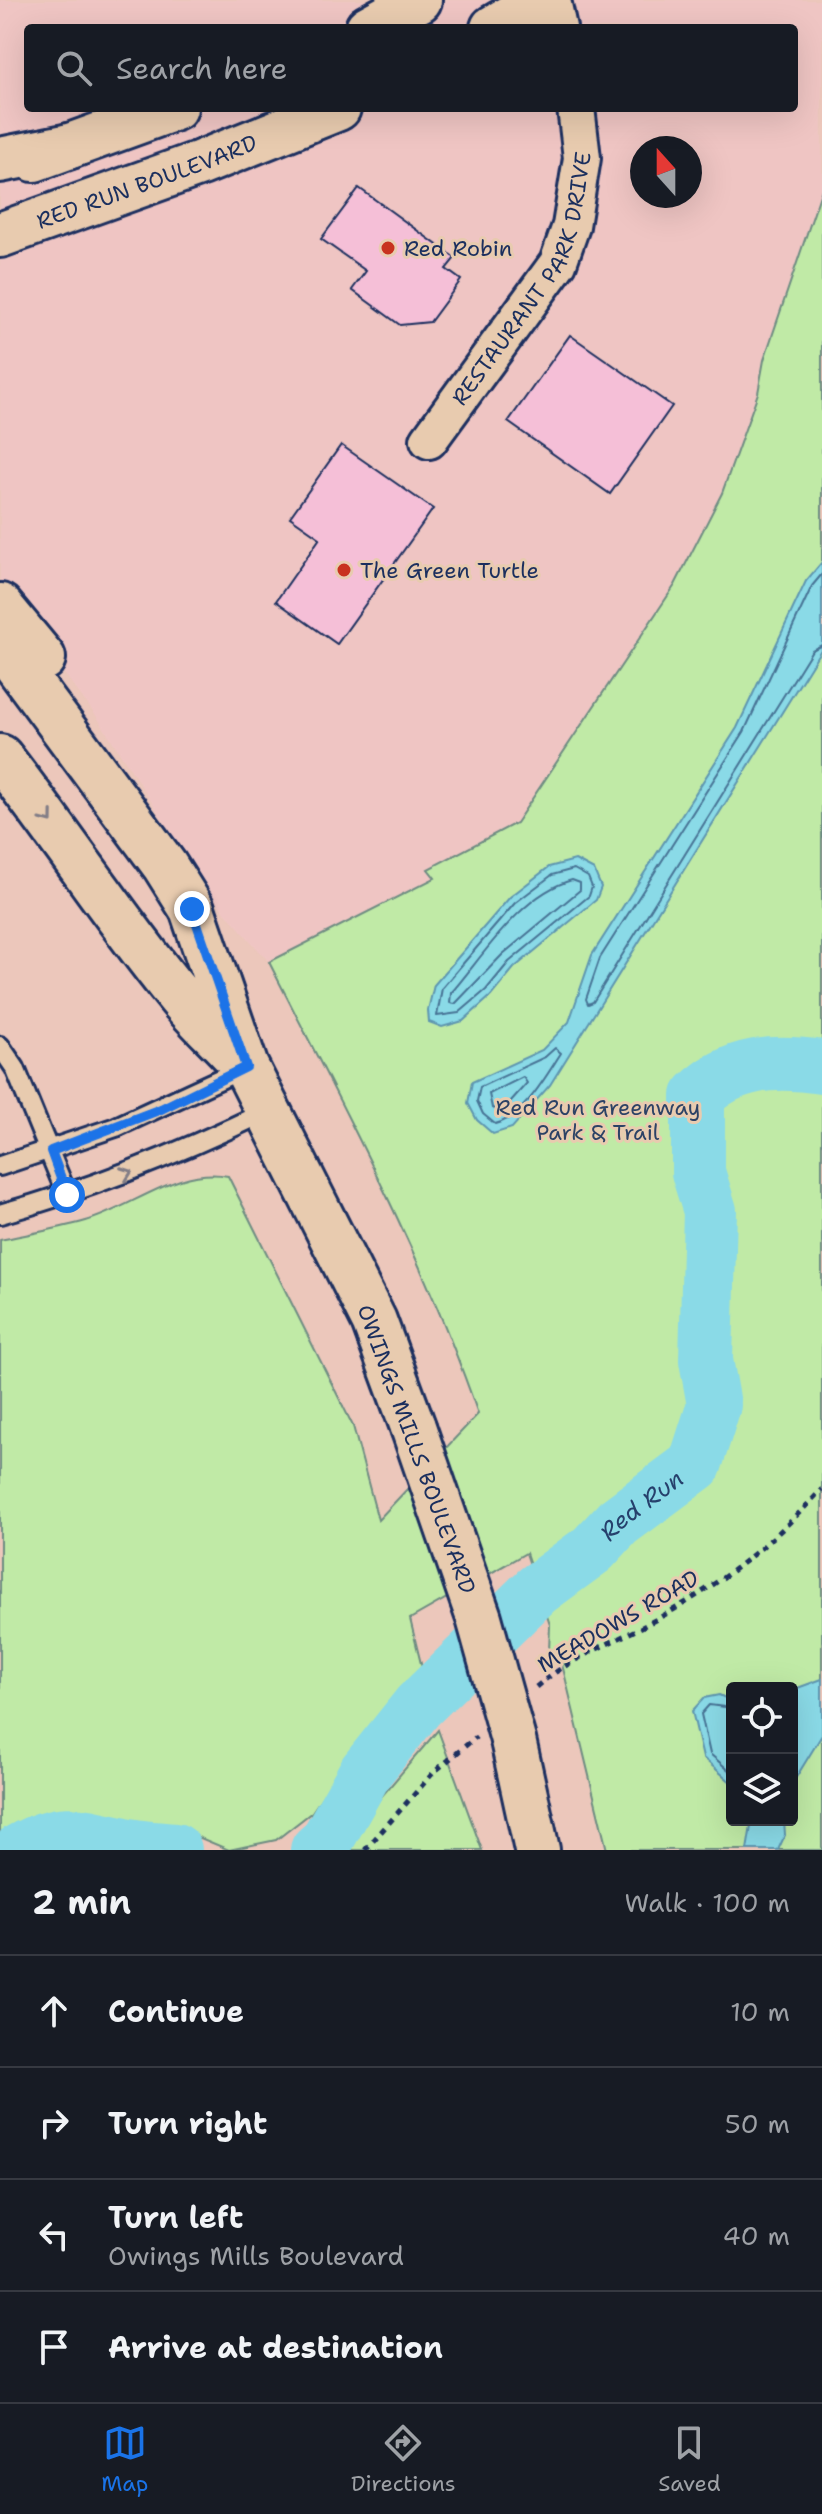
<!DOCTYPE html>
<html lang="en">
<head>
<meta charset="utf-8">
<style>
  body { margin:0; font-family:"Shantell Sans",sans-serif; background:#20242c; color:#f1f3f6 }
  .controls { position:absolute; right:24px; bottom:24px; display:grid; overflow:hidden; border-radius:8px; box-shadow:0 8px 32px #0002 }
  .controls button { width:72px; height:72px; display:grid; place-items:center; padding:0; border:0; border-bottom:2px solid #363941; background:#171b24; color:#f1f3f6; font:40px sans-serif }
  .compass { position:absolute; left:630px; top:136px; width:72px; height:72px; border-radius:50%; background:#171b24; box-shadow:0 8px 32px #0002; rotate:339deg }
  .stop { position:absolute; width:24px; height:24px; margin:-18px; border:6px solid #1a73e8; border-radius:50%; background:#fff }
  .stop.end { background:#1a73e8; border-color:#fff; box-shadow:0 2px 8px #0008 }
  .list { margin:0; padding:0; list-style:none }
  h2 { display:flex; justify-content:space-between; align-items:center; height:104px; margin:0; padding:0 32px; font-size:34px }
  h2 small { font-size:26px; font-weight:400; color:#9ea1a6 }
  .list li { display:grid; grid-template-columns:52px 1fr auto; gap:24px; align-items:center; box-sizing:border-box; height:112px; padding:0 32px; border-top:2px solid #363941 }
  .list b { display:block; font-size:30px; white-space:nowrap }
  .list p { margin:0; font-size:26px; white-space:nowrap; color:#9ea1a6 }
  .list em { font-size:26px; font-style:normal; color:#9ea1a6 }
  .icon { flex:none; width:44px; height:44px; fill:none; stroke:currentColor; stroke-width:2; stroke-linecap:round; stroke-linejoin:round }
  .map { position:relative; flex:none; width:822px; height:1850px; overflow:hidden }
  .search { position:absolute; background:#171b24; box-shadow:0 8px 32px #0002; left:24px; right:24px; top:24px; height:88px; display:flex; align-items:center; gap:20px; box-sizing:border-box; padding:0 28px; border-radius:8px; color:#9ea1a6; font-size:30px }
  .sheet { height:552px; background:#171b24 }
  nav { display:flex; justify-content:space-around; align-items:center; box-sizing:border-box; height:112px; border-top:2px solid #363941; background:#171b24; font-size:22px; color:#9ea1a6 }
  nav a { display:grid; justify-items:center; gap:4px }
  nav .on { color:#1a73e8 }
  .map>svg:first-child { display:block }
  .built { fill:#efc5c3; fill-rule:evenodd }
  .green { fill:#c0eaa6; stroke:#6e8c82; stroke-width:2; fill-rule:evenodd }
  .water { fill:#8adae7; stroke:#5e96b0; stroke-width:2 }
  .lines { fill:none; stroke-linecap:round; stroke-linejoin:round }
  .shore { stroke:#477395; stroke-width:2 }
  .river { stroke:#8adae7; stroke-width:54 }
  .building { fill:#f5bfd7; stroke:#1b2f5e; stroke-width:2 }
  .service-casing { stroke:#1b2f5e; stroke-width:24 }
  .minor-casing { stroke:#1b2f5e; stroke-width:42 }
  .secondary-casing { stroke:#1b2f5e; stroke-width:50 }
  .primary-casing { stroke:#1b2f5e; stroke-width:50 }
  .path { stroke:#1b2f5e; stroke-width:5; stroke-dasharray:6 6; stroke-linecap:butt }
  .service { stroke:#e8cbaf; stroke-width:18 }
  .minor { stroke:#e8cbaf; stroke-width:36 }
  .secondary { stroke:#e8cbaf; stroke-width:44 }
  .primary { stroke:#e8cbaf; stroke-width:44 }
  .primary-bridge-casing { stroke:#1b2f5e; stroke-width:50; stroke-linecap:butt }
  .primary-bridge { stroke:#e8cbaf; stroke-width:44 }
  .oneway { stroke:#827d86 }
  .route { stroke:#1a73e8; stroke-width:10 }
  .poi-dot { fill:#c8321e; stroke:#e8cbaf; stroke-width:3 }
  .labels { text-anchor:middle; stroke-width:6; stroke-linejoin:round; paint-order:stroke }
  .street-label { font-size:22px; fill:#1b2f5e; stroke:#e8cbaf }
  .poi-label { font-size:22px; fill:#1b2f5e; stroke:#e8cbaf; text-anchor:start }
  .park-label { font-size:22px; fill:#2c4265; stroke:#e8cbaf }
  .water-label { font-size:24px; font-style:italic; fill:#26406c; stroke:#e8cbaf }
</style>
</head>
<body>
<div class="map">
<svg width="822" height="1850" viewBox="0 0 822 1850">
  <rect width="100%" height="100%" fill="#ecc7bb"/>
  <filter id="ink" filterUnits="userSpaceOnUse"><feTurbulence type="fractalNoise" baseFrequency=".0125" numOctaves="2"/><feDisplacementMap in="SourceGraphic" scale="16" xChannelSelector="R" yChannelSelector="G"/><feConvolveMatrix kernelMatrix="1 2 1 2 8 2 1 2 1" color-interpolation-filters="sRGB"/></filter>
  <g filter="url(#ink)">
    <!-- built -->
    <path class="built" d="M 0,0 L 822,0 L 822,476 L 717,676 L 463,863 L 269,962 L 213,898 L 97,717 L 0,589 ZM 28,28 L 794,28 L 794,108 L 28,108 ZM 642,148 L 690,148 L 690,196 L 642,196 Z"/>
    <!-- green -->
    <path class="green" d="M 822,189 L 822,1850 L 607,1850 L 562,1664 L 558,1651 L 549,1652 L 550,1625 L 526,1553 L 410,1619 L 423,1672 L 414,1692 L 349,1757 L 312,1812 L 276,1840 L 229,1850 L 167,1824 L 112,1826 L 70,1814 L 25,1830 L 0,1847 L 0,1240 C 28,1234 58,1229 86,1221 C 132,1208 178,1166 228,1176 L 353,1426 L 378,1520 L 478,1414 C 424,1257 344,1110 269,962 L 435,878 L 428,869 L 516,823 L 675,585 L 722,493 L 758,393 L 764,360 ZM 732,1688 L 792,1688 L 792,1820 L 732,1820 Z
      M 438,1730 L 482,1850 L 336,1850 Z"/>
    <!-- water -->
    <path class="water" d="M 822,562 L 822,648 L 550,1085 L 512,1128 L 493,1134 L 477,1120 L 468,1103 L 472,1082 L 542,1050 L 569,1022 L 592,955 L 737,728 L 806,581 Z
      M 575,860 L 594,870 L 601,887 L 596,900 L 514,968 L 491,996 L 463,1021 L 442,1027 L 429,1022 L 428,1010 L 434,985 L 510,897 L 549,867 Z
      M 822,1679 L 822,1735 L 792,1784 L 792,1690 Z
      M 719,1695 L 732,1701 L 732,1783 L 703,1758 L 692,1711 L 704,1698 Z
      M 752,1820 L 784,1820 L 785,1835 L 778,1850 L 747,1850 Z"/>
    <g class="lines">
      <!-- shore -->
      <path class="shore" d="M 822,574 L 812,586 L 744,732 L 600,958 L 586,999 L 588,1004 L 593,1002 L 812,650 L 822,645
        M 574,869 L 588,877 L 592,887 L 589,896 L 509,962 L 486,990 L 459,1013 L 437,1016 L 442,988 L 515,903 L 552,875 Z
        M 572,880 L 580,883 L 580,890 L 503,954 L 455,1004 L 450,1003 L 451,993 C 484,955 521,894 572,880 Z
        M 555,1048 L 561,1053 C 546,1076 523,1118 495,1124 L 483,1114 L 477,1101 L 480,1087 L 545,1057 Z
        M 523,1077 L 527,1083 L 502,1111 L 492,1108 L 489,1094 Z
        M 732,1708 L 709,1705 L 701,1714 L 710,1754 L 732,1773"/>
      <!-- river -->
      <g class="river">
        <path d="M 20,1850 C 62,1826 81,1834 124,1844 C 140,1848 158,1848 175,1850"/>
        <path id="s1" d="M 317,1850 L 326,1842 L 366,1771 L 418,1706 L 537,1590 L 593,1549 L 618,1522 L 695,1465 L 714,1405 L 706,1360 L 710,1211 L 698,1172 L 698,1096 C 732,1062 776,1060 822,1067"/>
      </g>
    </g>
    <!-- building -->
    <path class="building" d="M 359,188 L 455,258 L 446,269 L 461,280 L 430,322 L 400,325 L 352,290 L 366,271 L 321,239 Z
      M 570,335 L 672,406 L 610,494 L 508,422 Z
      M 341,445 L 433,509 L 337,644 L 276,601 L 320,538 L 290,517 Z"/>
    <g class="lines">
      <defs>
        <path id="service" d="M 0,1046 L 15,1068 L 67,1195
          M 0,1166 L 116,1127 L 246,1067
          M 0,1214 C 94,1188 182,1152 269,1110"/>
        <g id="minor">
          <path d="M 552,0 L 558,28"/>
          <path id="s2" d="M 429,440 L 558,263 L 571,226 L 582,158 L 576,108"/>
        </g>
        <g id="secondary">
          <path d="M 368,28 L 419,0"/>
          <path d="M 493,28 L 540,0"/>
          <path d="M 34,159 L 175,108"/>
          <path id="s3" d="M 0,235 L 201,163 L 338,108"/>
        </g>
        <path id="primary" d="M 0,160 L 70,146
          M 0,606 L 43,658
          M 0,643 L 165,866 L 192,909 L 246,1067 L 374,1321 L 413,1427
          M 0,757 C 61,835 115,918 177,994 C 195,1017 217,1036 236,1057
          M 513,1740 L 537,1850"/>
      </defs>
      <!-- service casing -->
      <use href="#service" class="service-casing"/>
      <!-- minor casing -->
      <use href="#minor" class="minor-casing"/>
      <!-- secondary casing -->
      <use href="#secondary" class="secondary-casing"/>
      <!-- primary casing -->
      <use href="#primary" class="primary-casing"/>
      <!-- path -->
      <path class="path" d="M 536,1687 C 571,1657 613,1643 653,1621 C 716,1588 774,1542 822,1489
        M 365,1850 L 433,1773 L 476,1737"/>
      <!-- service -->
      <use href="#service" class="service"/>
      <!-- minor -->
      <use href="#minor" class="minor"/>
      <!-- secondary -->
      <use href="#secondary" class="secondary"/>
      <!-- primary -->
      <use href="#primary" class="primary"/>
      <defs>
        <path id="primary-bridge" d="M 413,1427 L 479,1618 L 513,1740"/>
      </defs>
      <!-- primary-bridge casing -->
      <use href="#primary-bridge" class="primary-bridge-casing"/>
      <!-- primary-bridge -->
      <use href="#primary-bridge" class="primary-bridge"/>
    </g>
    <!-- one-way arrows -->
    <defs><path id="oneway-chevron" d="M-2-3.5L2.5 0L-2 3.5" fill="none" stroke-width="1.6" stroke-linecap="round" stroke-linejoin="round" transform="scale(2)"/></defs>
    <g class="oneway">
      <use href="#oneway-chevron" transform="translate(48 818) rotate(53)"/>
      <use href="#oneway-chevron" transform="translate(127 1173) rotate(-21)"/>
    </g>
  </g>
  <g class="lines" filter="url(#ink)">
    <!-- route -->
    <path class="route" d="M 67,1195 L 51,1151 L 161,1109 L 246,1067 L 192,909"/>
  </g>
  <!-- markers -->
  <g class="poi-dot">
    <circle cx="388" cy="248" r="8"/>
    <circle cx="344" cy="570" r="8"/>
  </g>
  <g class="labels">
    <!-- street labels -->
    <g class="street-label">
      <text dy="8" stroke="none"><textPath href="#s3" startOffset="156">RED RUN BOULEVARD</textPath></text>
      <text dy="8" stroke="none"><textPath href="#s2" startOffset="190">RESTAURANT PARK DRIVE</textPath></text>
      <text transform="translate(417 1449) rotate(70)" y="8">OWINGS MILLS BOULEVARD</text>
      <text transform="translate(618 1621) rotate(-30)" y="8">MEADOWS ROAD</text>
    </g>
    <!-- poi labels -->
    <g class="poi-label">
      <text x="404" y="256">Red Robin</text>
      <text x="360" y="578">The Green Turtle</text>
    </g>
    <!-- park labels -->
    <g class="park-label">
      <text x="598" y="1115">Red Run Greenway<tspan x="598" dy="25">Park &amp; Trail</tspan></text>
    </g>
    <!-- water labels -->
    <g class="water-label">
      <text dy="8" stroke="none"><textPath href="#s1" startOffset="478">Red Run</textPath></text>
    </g>
  </g>
</svg>
<div class="controls">
<button><svg class="icon" aria-label="locate" viewBox="0 0 24 24"><circle cx="12" cy="12" r="6"/><path d="M12 2v4M12 18v4M2 12h4M18 12h4"/></svg></button>
<button><svg class="icon" aria-label="layers" viewBox="0 0 24 24"><path d="M12 4l9 5-9 5-9-5zM3 14l9 5 9-5"/></svg></button>
</div>
<svg class="compass" viewBox="-18 -18 36 36"><path d="M0-13l5 13h-10z" fill="#e53935"/><path d="M0 13l5-13h-10z" fill="#9ea1a6"/></svg>
<div class="stop" style="left:67px;top:1195px"></div>
<div class="stop end" style="left:192px;top:909px"></div>
<div class="search"><svg class="icon" aria-label="search" viewBox="0 0 24 24"><circle cx="10" cy="10" r="6"/><path d="M15 15l6 6"/></svg>Search here</div>
</div>
<section class="sheet">
<h2>2 min<small>Walk · 100 m</small></h2>
<ul class="list">
<li><svg class="icon" aria-label="ahead" viewBox="0 0 24 24"><path d="M12 20V5M6 11l6-6 6 6"/></svg><div><b>Continue</b></div><em>10 m</em></li>
<li><svg class="icon" aria-label="right" viewBox="0 0 24 24"><path d="M7 20v-9h11M14 6l5 5-5 5"/></svg><div><b>Turn right</b></div><em>50 m</em></li>
<li><svg class="icon" aria-label="left" viewBox="0 0 24 24"><path d="M17 20v-9H6M10 6l-5 5 5 5"/></svg><div><b>Turn left</b><p>Owings Mills Boulevard</p></div><em>40 m</em></li>
<li><svg class="icon" aria-label="arrive" viewBox="0 0 24 24"><path d="M6 21V4h12l-3 4 3 4H6"/></svg><div><b>Arrive at destination</b></div></li>
</ul>
</section>
<nav>
<a class="on"><svg class="icon" aria-label="map" viewBox="0 0 24 24"><path d="M3 6l6-2 6 2 6-2v14l-6 2-6-2-6 2zM9 4v14M15 6v14"/></svg>Map</a>
<a><svg class="icon" aria-label="directions" viewBox="0 0 24 24"><path d="M12 3l9 9-9 9-9-9zM9 14v-3h6M13 9l2 2-2 2"/></svg>Directions</a>
<a><svg class="icon" aria-label="saved" viewBox="0 0 24 24"><path d="M7 4h10v16l-5-4-5 4z"/></svg>Saved</a>
</nav>
</body>
</html>
